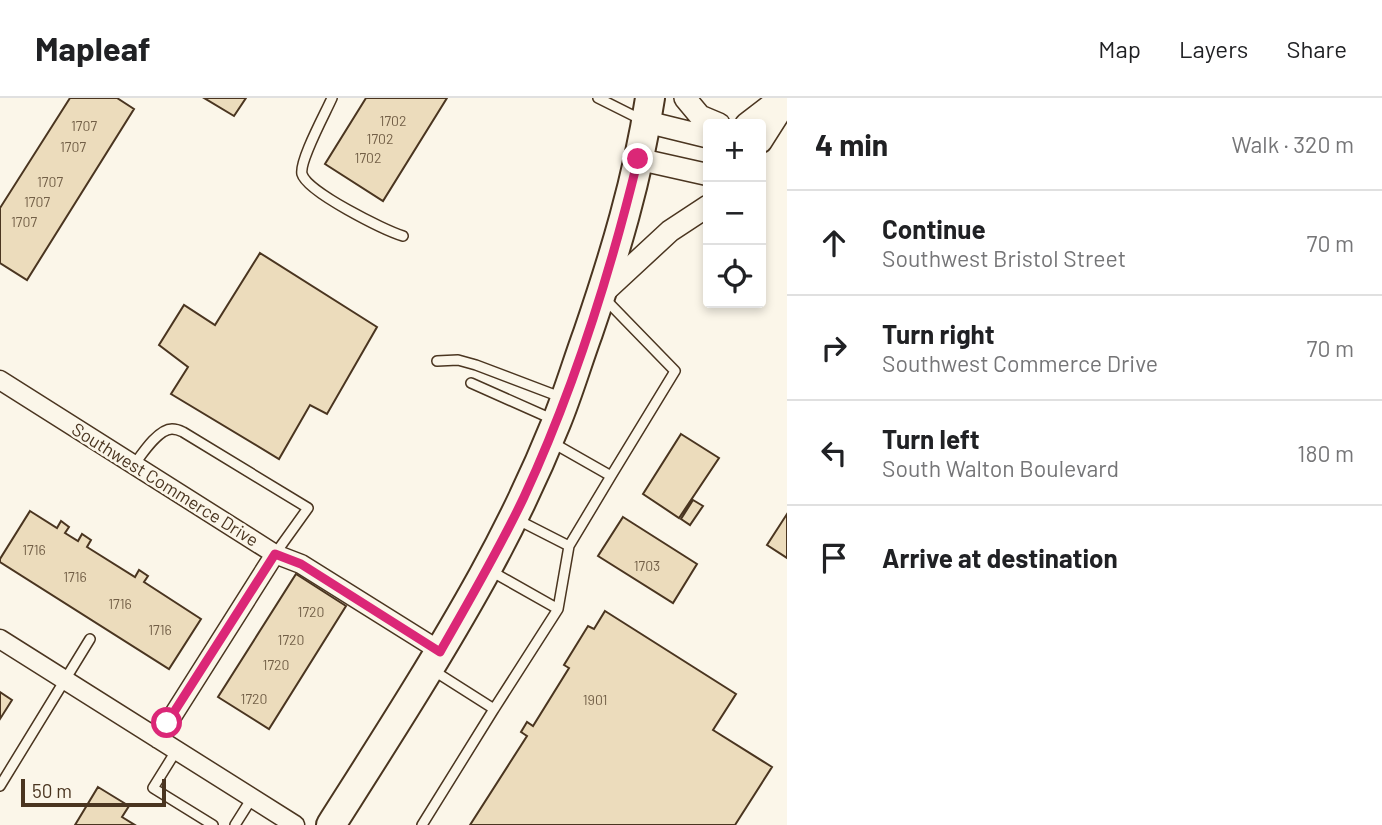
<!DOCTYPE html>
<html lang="en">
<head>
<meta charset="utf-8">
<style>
  body { margin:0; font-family:Barlow,sans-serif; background:#f6f6f6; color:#202124 }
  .controls { position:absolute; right:21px; top:21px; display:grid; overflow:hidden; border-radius:7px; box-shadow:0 4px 10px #0003 }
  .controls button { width:63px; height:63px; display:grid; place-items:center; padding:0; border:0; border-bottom:2px solid #e0e0e0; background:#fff; color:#202124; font:35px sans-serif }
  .scale { position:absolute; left:21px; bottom:18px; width:145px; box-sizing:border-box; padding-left:7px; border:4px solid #4a3520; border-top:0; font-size:19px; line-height:24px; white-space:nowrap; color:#4a3520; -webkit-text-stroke:5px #fbf6e9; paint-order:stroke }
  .stop { position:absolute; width:21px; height:21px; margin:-16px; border:5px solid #db2777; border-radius:50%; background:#fff }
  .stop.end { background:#db2777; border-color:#fff; box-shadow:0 2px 7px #0008 }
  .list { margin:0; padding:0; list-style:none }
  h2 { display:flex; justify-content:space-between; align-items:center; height:91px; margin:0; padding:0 28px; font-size:30px }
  h2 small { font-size:23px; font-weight:400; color:#757577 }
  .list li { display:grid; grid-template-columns:46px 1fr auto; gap:21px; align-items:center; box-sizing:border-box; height:105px; padding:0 28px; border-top:2px solid #e0e0e0 }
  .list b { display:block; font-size:26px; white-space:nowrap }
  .list p { margin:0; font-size:23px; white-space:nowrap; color:#757577 }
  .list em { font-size:23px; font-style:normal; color:#757577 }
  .icon { flex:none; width:38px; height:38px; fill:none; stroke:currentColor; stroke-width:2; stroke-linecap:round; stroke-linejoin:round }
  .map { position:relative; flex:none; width:787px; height:727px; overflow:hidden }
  header { display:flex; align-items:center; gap:42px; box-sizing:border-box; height:98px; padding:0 35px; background:#fff; border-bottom:2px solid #e0e0e0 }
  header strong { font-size:33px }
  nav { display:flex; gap:38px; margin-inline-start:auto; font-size:24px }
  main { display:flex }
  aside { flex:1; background:#fff }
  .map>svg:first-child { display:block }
  .building { fill:#ecdcbc; stroke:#4a3520; stroke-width:2 }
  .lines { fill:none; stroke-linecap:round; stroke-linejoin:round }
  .service-casing { stroke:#4a3520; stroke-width:12 }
  .minor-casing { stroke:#4a3520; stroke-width:21 }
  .tertiary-casing { stroke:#4a3520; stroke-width:24 }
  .primary-casing { stroke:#4a3520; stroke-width:32 }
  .service { stroke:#fbf6e9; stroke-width:9 }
  .minor { stroke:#fbf6e9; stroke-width:18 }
  .tertiary { stroke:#fbf6e9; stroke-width:21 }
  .primary { stroke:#fbf6e9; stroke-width:28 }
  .route { stroke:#db2777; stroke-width:9 }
  .labels { text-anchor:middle; stroke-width:5; stroke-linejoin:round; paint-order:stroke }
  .number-label { font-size:14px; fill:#725f47 }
  .street-label { font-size:18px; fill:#4a3520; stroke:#fbf6e9 }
</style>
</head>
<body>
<header>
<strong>Mapleaf</strong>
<nav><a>Map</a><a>Layers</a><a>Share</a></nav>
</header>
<main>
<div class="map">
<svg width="787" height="727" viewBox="0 0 787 727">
  <rect width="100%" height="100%" fill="#fbf6e9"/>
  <!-- building -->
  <path class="building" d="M 70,0 L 117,0 L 134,11 L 27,182 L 0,165 L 0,110 Z
    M 204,0 L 246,0 L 234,18 Z
    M 366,0 L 447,0 L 383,103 L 325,66 Z
    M 260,155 L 377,229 L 327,316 L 310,307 L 279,361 L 171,296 L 188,269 L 159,247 L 184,207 L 215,227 Z
    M 681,336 L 719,360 L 679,420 L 643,396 Z
    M 693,402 L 703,408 L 690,427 L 681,421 Z
    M 30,413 L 57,430 L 61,423 L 69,429 L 65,435 L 78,443 L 82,436 L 91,442 L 87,449 L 135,479 L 139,472 L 148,478 L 144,484 L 201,521 L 169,571 L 0,464 L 0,461 Z
    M 787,416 L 787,460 L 767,447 Z
    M 623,419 L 697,466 L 673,505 L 598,458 Z
    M 296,476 L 346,508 L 269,631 L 218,599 Z
    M 605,513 L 736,596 L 713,632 L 772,669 L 735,727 L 470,727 L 527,638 L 521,634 L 527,624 L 533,628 L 569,570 L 564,567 L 588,528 L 594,531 Z
    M 0,594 L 12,602 L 0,621 Z
    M 98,689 L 129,708 L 122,719 L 135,727 L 75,727 Z"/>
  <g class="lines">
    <defs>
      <path id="service" d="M 332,0 C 326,14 299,63 302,76 C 307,94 384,132 403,138
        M 598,0 L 642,22
        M 437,263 L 458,262 L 476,267 L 563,300
        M 471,285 L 552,321
        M 553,345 L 611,378 L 675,273 L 605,201
        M 134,367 C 142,356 158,331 172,331 C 175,331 181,333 183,334 L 308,410 L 275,456
        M 518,422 L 569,448 L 611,378
        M 558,511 L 569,448
        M 431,571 L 494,611 L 558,511 L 489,472
        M 176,653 L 153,690 L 213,727
        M 0,688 L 90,541
        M 235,727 L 252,700
        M 422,727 L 494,611"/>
      <path id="minor" d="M 0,282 L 275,456 L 301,466 L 440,553
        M 0,541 L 295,727
        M 158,641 L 275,456"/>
      <path id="tertiary" d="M 685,0 L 700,18 L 719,26
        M 647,24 L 708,39
        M 746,26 L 780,0
        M 761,44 L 787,3
        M 638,61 L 705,76 L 708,76
        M 602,196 L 670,133 L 708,108"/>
      <path id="primary" d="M 331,727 C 383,645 436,563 483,478 C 510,429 535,377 556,325 C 568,296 577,265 588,235 C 614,159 638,80 650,0"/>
    </defs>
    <!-- service casing -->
    <use href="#service" class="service-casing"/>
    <!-- minor casing -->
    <use href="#minor" class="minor-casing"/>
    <!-- tertiary casing -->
    <use href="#tertiary" class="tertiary-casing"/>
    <!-- primary casing -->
    <use href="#primary" class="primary-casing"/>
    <!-- service -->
    <use href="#service" class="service"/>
    <!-- minor -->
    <use href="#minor" class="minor"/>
    <!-- tertiary -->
    <use href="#tertiary" class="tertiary"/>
    <!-- primary -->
    <use href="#primary" class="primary"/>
  </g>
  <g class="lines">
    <!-- route -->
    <path class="route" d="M 167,625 L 275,456 L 301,466 L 440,554 C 469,503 499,452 524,399 C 574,291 610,176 638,61"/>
  </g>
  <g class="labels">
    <!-- number labels -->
    <g class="number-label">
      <text x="393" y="28">1702</text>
      <text x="84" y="33">1707</text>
      <text x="380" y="46">1702</text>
      <text x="73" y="54">1707</text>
      <text x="368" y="65">1702</text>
      <text x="50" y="89">1707</text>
      <text x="37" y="109">1707</text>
      <text x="24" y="129">1707</text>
      <text x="34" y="457">1716</text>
      <text x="647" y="473">1703</text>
      <text x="75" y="484">1716</text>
      <text x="120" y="511">1716</text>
      <text x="311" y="519">1720</text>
      <text x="160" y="537">1716</text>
      <text x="291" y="547">1720</text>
      <text x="276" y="572">1720</text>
      <text x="254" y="606">1720</text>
      <text x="595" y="607">1901</text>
    </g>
    <!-- street labels -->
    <g class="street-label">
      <text transform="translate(165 387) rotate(32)" y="6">Southwest Commerce Drive</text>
    </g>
  </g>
</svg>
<div class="controls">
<button>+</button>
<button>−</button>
<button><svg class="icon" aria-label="locate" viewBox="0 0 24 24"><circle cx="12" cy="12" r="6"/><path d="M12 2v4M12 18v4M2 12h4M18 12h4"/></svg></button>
</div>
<div class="scale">50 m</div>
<div class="stop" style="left:167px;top:625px"></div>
<div class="stop end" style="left:638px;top:61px"></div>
</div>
<aside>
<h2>4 min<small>Walk · 320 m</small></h2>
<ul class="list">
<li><svg class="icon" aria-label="ahead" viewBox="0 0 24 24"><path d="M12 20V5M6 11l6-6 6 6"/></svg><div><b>Continue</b><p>Southwest Bristol Street</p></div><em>70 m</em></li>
<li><svg class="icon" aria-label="right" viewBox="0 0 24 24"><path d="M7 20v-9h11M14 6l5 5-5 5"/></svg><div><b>Turn right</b><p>Southwest Commerce Drive</p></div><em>70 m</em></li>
<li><svg class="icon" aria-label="left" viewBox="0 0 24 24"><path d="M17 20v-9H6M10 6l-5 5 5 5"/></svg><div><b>Turn left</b><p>South Walton Boulevard</p></div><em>180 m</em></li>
<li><svg class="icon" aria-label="arrive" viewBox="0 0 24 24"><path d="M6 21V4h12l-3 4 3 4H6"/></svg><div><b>Arrive at destination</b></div></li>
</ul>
</aside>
</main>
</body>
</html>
